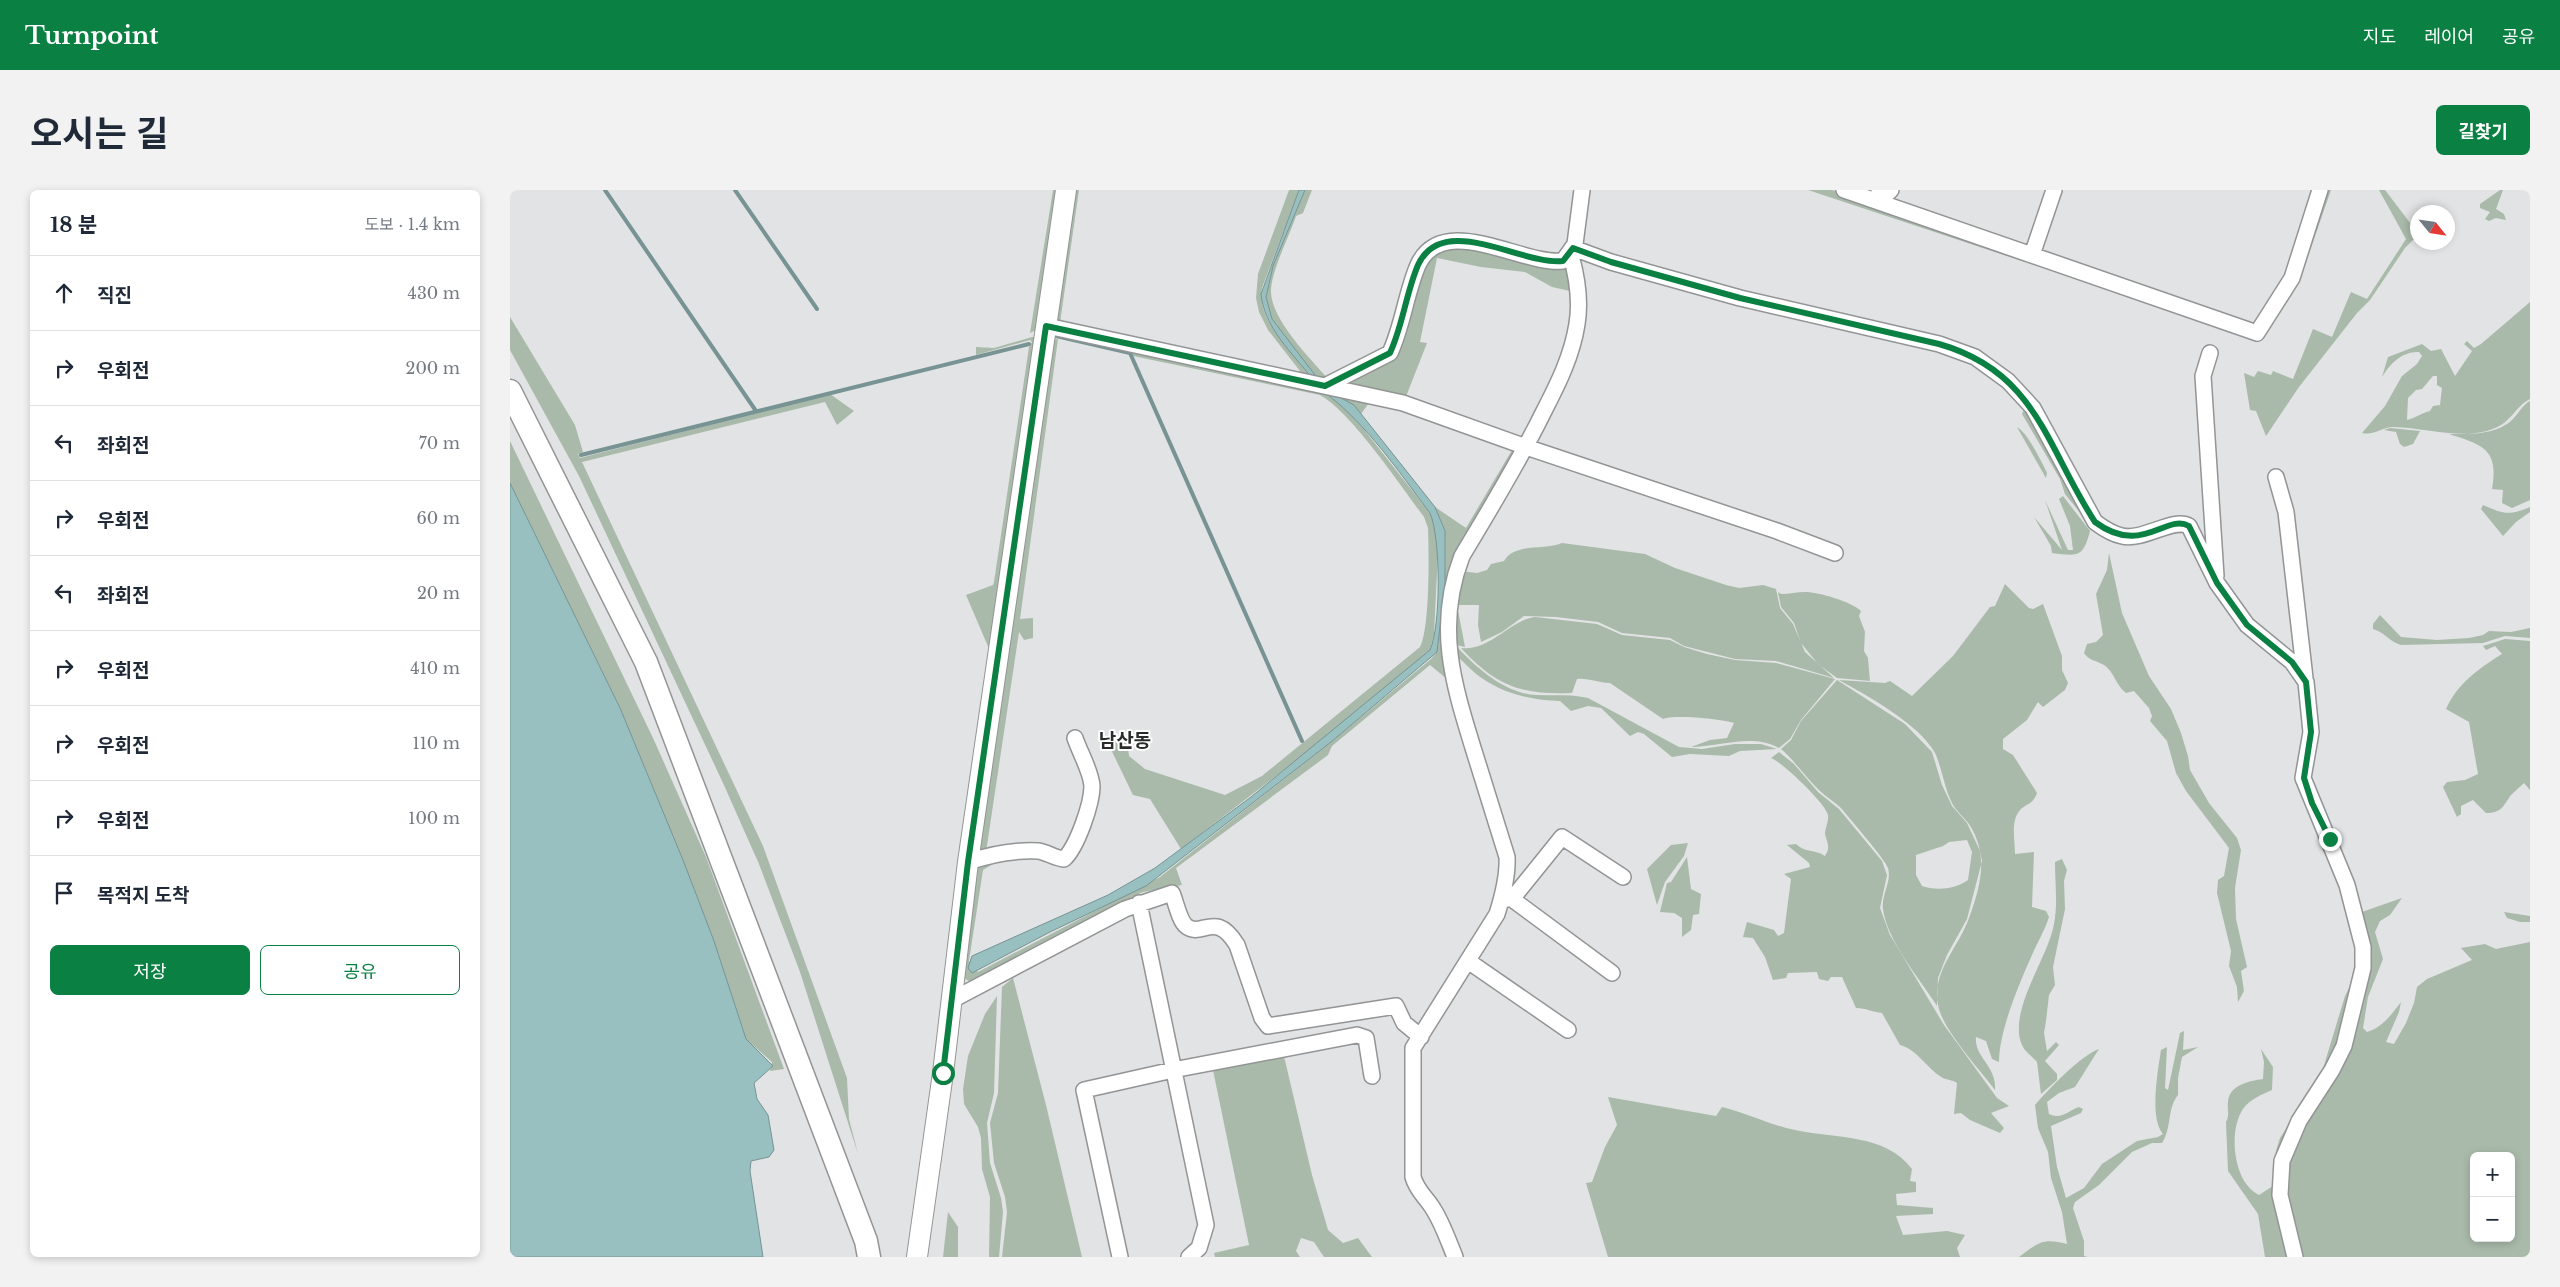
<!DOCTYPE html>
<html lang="ko">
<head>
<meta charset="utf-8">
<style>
  body { margin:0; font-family:"Libre Baskerville","Noto Sans KR",serif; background:#f2f2f3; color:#1f2937 }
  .controls { position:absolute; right:15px; bottom:15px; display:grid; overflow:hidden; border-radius:8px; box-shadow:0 2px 8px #0003 }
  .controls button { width:45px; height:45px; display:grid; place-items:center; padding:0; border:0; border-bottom:1px solid #e0e1e3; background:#fff; color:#1f2937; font:25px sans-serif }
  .compass { position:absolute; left:1900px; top:15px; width:45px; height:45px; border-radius:50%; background:#fff; box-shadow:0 2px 8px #0003; rotate:120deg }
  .stop { position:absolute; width:15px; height:15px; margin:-11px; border:4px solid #0b8043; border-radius:50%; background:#fff }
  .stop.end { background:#0b8043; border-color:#fff; box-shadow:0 1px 5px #0008 }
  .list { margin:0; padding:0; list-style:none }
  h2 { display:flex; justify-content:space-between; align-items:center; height:65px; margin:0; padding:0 20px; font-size:21px }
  h2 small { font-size:16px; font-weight:400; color:#747a83 }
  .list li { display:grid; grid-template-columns:32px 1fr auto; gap:15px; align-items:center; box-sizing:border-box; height:75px; padding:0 20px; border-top:1px solid #e0e1e3 }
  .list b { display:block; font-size:19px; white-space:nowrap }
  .list em { font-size:16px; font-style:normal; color:#747a83 }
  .actions { display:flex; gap:10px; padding:15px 20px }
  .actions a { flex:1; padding:11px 0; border:1px solid #0b8043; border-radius:8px; text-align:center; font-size:18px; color:#0b8043 }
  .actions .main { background:#0b8043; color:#fff }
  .icon { flex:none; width:28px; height:28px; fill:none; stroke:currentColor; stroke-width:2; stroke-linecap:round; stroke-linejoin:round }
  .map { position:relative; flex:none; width:2020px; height:1067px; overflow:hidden; border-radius:8px }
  header { display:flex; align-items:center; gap:30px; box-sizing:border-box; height:70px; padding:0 25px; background:#0b8043; color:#fff }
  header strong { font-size:24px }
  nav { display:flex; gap:28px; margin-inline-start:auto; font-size:18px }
  .intro { display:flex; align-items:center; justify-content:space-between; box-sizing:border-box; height:120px; padding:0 30px }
  h1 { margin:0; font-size:35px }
  .button { padding:12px 22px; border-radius:8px; background:#0b8043; color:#fff; font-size:18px; font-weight:700 }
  main { display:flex; gap:30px; padding:0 30px }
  aside { flex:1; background:#fff; border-radius:8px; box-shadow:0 2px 8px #0003 }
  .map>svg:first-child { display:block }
  .green { fill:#a9baaa; fill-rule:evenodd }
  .water { fill:#98c0c0; stroke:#779393 }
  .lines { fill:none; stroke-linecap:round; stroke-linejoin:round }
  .stream { stroke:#779393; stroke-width:4 }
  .minor-casing { stroke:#939495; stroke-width:18 }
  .major-casing { stroke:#939495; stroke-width:22 }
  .highway-casing { stroke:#939495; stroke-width:25 }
  .minor { stroke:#fff; stroke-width:15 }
  .major { stroke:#fff; stroke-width:20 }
  .highway { stroke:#fff; stroke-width:22 }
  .route { stroke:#0b8043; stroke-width:6 }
  .labels { text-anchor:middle; stroke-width:4; stroke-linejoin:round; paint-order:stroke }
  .quarter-label { font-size:19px; font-weight:bold; fill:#2a2b2b; stroke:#fff }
</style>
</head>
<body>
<header>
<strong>Turnpoint</strong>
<nav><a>지도</a><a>레이어</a><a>공유</a></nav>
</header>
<div class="intro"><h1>오시는 길</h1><a class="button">길찾기</a></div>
<main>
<aside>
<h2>18 분<small>도보 · 1.4 km</small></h2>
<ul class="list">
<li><svg class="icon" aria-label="ahead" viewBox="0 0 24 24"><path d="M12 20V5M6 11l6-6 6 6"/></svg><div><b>직진</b></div><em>430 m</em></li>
<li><svg class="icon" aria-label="right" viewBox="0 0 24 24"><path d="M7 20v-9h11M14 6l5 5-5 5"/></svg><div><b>우회전</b></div><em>200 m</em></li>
<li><svg class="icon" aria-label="left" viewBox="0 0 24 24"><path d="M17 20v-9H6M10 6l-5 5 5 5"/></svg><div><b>좌회전</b></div><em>70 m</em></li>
<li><svg class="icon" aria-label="right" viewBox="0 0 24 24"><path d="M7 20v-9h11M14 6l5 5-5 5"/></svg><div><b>우회전</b></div><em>60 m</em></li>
<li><svg class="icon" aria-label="left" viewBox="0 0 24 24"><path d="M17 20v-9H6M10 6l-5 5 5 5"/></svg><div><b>좌회전</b></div><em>20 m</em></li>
<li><svg class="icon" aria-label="right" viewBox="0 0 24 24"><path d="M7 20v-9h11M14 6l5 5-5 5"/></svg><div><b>우회전</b></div><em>410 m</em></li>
<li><svg class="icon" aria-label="right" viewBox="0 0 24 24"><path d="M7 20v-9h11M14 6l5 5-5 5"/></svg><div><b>우회전</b></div><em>110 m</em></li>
<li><svg class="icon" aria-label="right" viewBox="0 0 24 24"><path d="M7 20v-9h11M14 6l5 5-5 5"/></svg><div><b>우회전</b></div><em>100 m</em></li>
<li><svg class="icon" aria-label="arrive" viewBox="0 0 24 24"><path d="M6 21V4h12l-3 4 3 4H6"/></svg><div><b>목적지 도착</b></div></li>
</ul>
<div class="actions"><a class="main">저장</a><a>공유</a></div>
</aside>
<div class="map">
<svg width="2020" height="1067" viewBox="0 0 2020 1067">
  <rect width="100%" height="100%" fill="#e2e3e4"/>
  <!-- green -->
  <path class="green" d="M 543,0 L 550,0 L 528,139 L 520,143 Z
    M 562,0 L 569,0 L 550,133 L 547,129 Z
    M 779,0 L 789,0 L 752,98 C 746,132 784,162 804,185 L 762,129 L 756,107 L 763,76 L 795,0 L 802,0 L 793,23 L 786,26 C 779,47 763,77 761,99 C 759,128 800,168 818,189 L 784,186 L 790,181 L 758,140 L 749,122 L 746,108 L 748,84 Z
    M 1298,0 L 1322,0 L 1516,66 L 1515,72 Z
    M 1814,0 L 1821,0 L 1793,81 L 1787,82 Z
    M 1869,0 L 1875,0 L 1907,42 L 1907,50 L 1903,50 L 1895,58 L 1860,110 L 1847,123 L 1789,197 L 1756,246 L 1746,221 L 1740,220 L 1734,183 L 1744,187 L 1748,181 L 1761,185 L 1763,181 L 1783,189 L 1803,139 L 1822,147 L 1841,102 L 1857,109 L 1896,49 Z
    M 1990,0 L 1993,0 L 1986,19 L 1994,24 L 1996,30 L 1986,28 L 1979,31 L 1975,29 L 1980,22 L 1970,18 L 1970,14 Z
    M 955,57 L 1057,76 L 1066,107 L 1060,101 L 1042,97 L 1015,82 L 971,77 L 927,68 L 910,152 L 917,153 L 895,209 L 836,196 L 837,190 L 877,169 L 909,78 L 924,61 Z
    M 2020,112 L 2020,209 C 2006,216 2001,232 1985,238 C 1955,251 1916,238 1885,237 C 1873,236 1865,246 1852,243 L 1875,216 L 1892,186 L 1907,174 L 1912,166 L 1909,162 C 1892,161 1880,174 1872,187 L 1878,167 L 1912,154 L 1921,161 L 1931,159 L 1945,186 L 1962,161 L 1954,154 L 1957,151 L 1964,158 L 1971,154 ZM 1923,186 L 1927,186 L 1927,195 L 1932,198 L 1930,215 L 1923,216 L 1920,221 C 1911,223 1906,228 1897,230 L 1898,208 L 1906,200 L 1912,199 Z
    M 0,127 L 65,235 L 73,262 L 68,264 L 70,268 L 320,204 L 344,221 L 327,235 L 315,212 L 72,272 L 253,656 L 337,888 L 339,929 L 348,964 L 290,782 L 249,674 L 213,593 L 69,286 L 0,160 Z
    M 522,147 L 527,147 L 480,461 L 456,405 L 483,395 L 484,392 L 519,157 L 522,152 L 520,150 L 466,165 L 466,157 L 484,158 Z
    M 548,149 L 510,429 L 523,428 L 523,448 L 514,450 L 509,442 L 476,662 L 470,662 L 541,150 Z
    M 621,162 L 861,210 L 851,224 L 844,215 L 818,204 L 841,223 L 920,323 L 926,340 L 928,363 L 924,445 L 920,460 L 810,552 L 671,659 L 640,609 L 623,605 L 595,547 L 610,548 L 617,550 L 619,566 L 635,579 L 715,605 L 752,586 L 910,457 C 920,438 919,362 918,338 L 914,327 C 891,296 841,222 810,205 L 623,166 Z
    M 2020,211 L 2020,310 L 2002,318 L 1992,313 L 1993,300 L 1982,299 C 1989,259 1973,255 1939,244 C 1960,244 1984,245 2001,231 C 2008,225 2011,216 2020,211 Z
    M 1515,217 L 1576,330 L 1555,304 L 1550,289 L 1512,224 Z
    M 1507,237 C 1517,242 1532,272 1537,283 L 1536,288 Z
    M 1880,238 L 1910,241 L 1903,254 L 1894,257 L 1890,254 L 1886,242 L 1874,240 Z
    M 0,251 L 143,548 L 196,667 L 274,879 L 260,881 L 262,872 L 236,849 L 204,751 L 173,670 L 110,518 L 0,293 Z
    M 1002,260 L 1007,261 L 945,374 L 937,489 L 920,475 L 822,556 L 818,565 L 666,678 L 672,695 L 633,702 L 605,715 L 467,791 L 459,791 L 452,787 L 464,678 L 483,670 L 483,674 L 473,680 L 459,771 L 468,782 L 650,687 L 821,552 L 921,469 L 927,462 L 935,394 L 935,341 L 925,317 L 956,338 Z
    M 1553,306 L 1580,341 C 1573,368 1568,366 1542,363 L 1541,356 L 1524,327 L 1552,360 L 1535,310 L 1558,360 L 1563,360 L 1560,336 L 1549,309 Z
    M 1973,315 C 1994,324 1998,326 2020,317 L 2020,322 L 2006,332 L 1993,346 L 1971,319 Z
    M 1052,353 L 1135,364 L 1165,378 L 1216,395 L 1229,398 L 1253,395 L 1266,399 L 1270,418 L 1283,434 L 1295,462 L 1324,488 L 1266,471 L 1225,469 L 1174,456 L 1160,448 L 1112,443 L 1088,432 L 1046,427 L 1014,426 L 992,442 L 971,452 L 968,435 L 969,415 L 947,415 L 955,457 L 942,454 L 949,381 L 967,383 L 977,380 L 981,374 L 994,371 C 1005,352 1034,361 1052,353 Z
    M 1599,363 L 1612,423 L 1639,486 L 1661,519 L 1671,543 L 1678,566 L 1680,580 L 1699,613 L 1727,648 L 1731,660 L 1725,698 L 1726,729 L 1737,777 L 1731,781 L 1734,801 L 1728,812 L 1727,797 L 1719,776 L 1721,761 L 1707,703 L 1708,690 L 1714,686 L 1719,658 L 1676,601 L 1666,583 L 1657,551 L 1640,531 L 1642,526 L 1639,518 L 1624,501 L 1616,503 C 1606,496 1604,481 1594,475 C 1586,470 1579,471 1574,463 L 1577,454 L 1586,452 L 1593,445 L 1586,404 L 1597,380 Z
    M 1495,394 L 1519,418 L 1523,419 L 1533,414 L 1552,466 L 1552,480 L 1558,493 L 1555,500 L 1533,517 L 1528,512 L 1517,530 L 1493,549 L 1493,559 L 1503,565 L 1527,603 C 1522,617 1514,613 1508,623 C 1501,633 1505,652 1505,664 L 1524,662 L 1522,717 L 1536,721 L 1539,727 C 1535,740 1527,753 1522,765 C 1509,794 1489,841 1489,872 L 1482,869 L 1476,851 L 1466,847 C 1464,867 1487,876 1485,900 C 1470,880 1432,839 1428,815 C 1422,780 1448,759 1459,728 C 1471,695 1479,665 1459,634 C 1454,627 1446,621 1442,613 C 1434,597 1432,578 1425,563 C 1409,534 1358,506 1329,490 L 1375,493 L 1380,491 L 1402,506 L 1443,466 L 1480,417 L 1485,416 Z
    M 1268,402 L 1271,404 C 1279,404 1287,402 1295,402 C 1309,402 1342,412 1351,421 L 1349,426 L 1355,442 L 1354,461 L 1358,468 L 1360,491 L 1327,488 L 1308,474 L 1291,453 L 1284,433 L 1271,417 Z
    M 1870,425 L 1891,447 L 1927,450 L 1959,448 L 1973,445 L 1979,441 L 2001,442 L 2020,438 L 2020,448 L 1995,446 L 1973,453 L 1891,455 C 1880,452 1874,442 1863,439 L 1863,434 Z
    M 1025,427 L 1087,434 L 1112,445 L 1160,450 L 1174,457 L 1197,464 L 1225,470 L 1266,473 L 1325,489 L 1291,530 L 1280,549 L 1269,558 C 1242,543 1209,557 1181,557 L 1200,550 L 1217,548 L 1224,533 C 1214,529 1162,524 1153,529 L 1100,493 C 1088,493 1079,488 1067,489 L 1062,503 C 1011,505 986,496 951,458 C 979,462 1000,430 1025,427 Z
    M 1995,449 L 2020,451 L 2020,600 L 2014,593 C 2010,597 2005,601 2001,605 C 1993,616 1992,623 1976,623 L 1963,610 L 1951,616 L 1951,624 L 1947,627 L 1933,597 L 1937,592 L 1955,590 L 1968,584 L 1959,532 L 1936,519 C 1948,493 1968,479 1992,464 L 1985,456 L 1976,460 L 1973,456 Z
    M 948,458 C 968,479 996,504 1027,505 C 1045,506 1061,504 1078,508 L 1169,557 L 1192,559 L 1225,554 L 1251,554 L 1267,559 L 1230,561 L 1219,566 L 1180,564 L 1162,567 L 1134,544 L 1128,542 L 1120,546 L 1091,518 L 1078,516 L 1061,521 L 1050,511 C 1019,510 990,503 965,483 C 959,478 955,473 950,469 L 945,473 L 943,459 Z
    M 1327,490 L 1395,534 L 1422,562 L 1432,595 L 1442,616 L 1457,633 L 1470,661 L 1472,671 L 1457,729 L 1437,765 L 1428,788 L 1427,816 C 1410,789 1377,751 1373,719 C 1371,705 1382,692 1378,678 C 1375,669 1339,628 1331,618 C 1325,612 1316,607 1310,601 C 1296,588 1286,572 1271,559 L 1281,550 L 1291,531 ZM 1457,650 L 1462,662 L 1458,690 C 1446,699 1427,701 1412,696 L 1406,685 L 1406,665 L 1433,656 L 1439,652 Z
    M 1269,562 L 1284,574 L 1308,602 L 1329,619 L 1372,671 L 1377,685 L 1370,718 L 1380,745 L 1434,835 L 1487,908 L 1499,916 L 1481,923 L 1494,938 L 1490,943 L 1460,930 L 1451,923 L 1444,924 L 1447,893 C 1443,890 1438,890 1433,888 C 1418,880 1407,859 1390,855 L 1372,823 C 1362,822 1356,818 1346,818 L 1332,787 L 1321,787 L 1318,791 L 1309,789 L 1307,782 L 1278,783 L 1276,788 L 1263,790 L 1255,767 L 1243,748 L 1233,747 L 1237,732 L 1264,740 L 1268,746 L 1274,743 L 1281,689 L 1274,684 L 1300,677 L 1299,673 L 1277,655 L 1286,654 C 1295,663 1305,659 1315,666 C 1316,664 1318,661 1318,659 C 1319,654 1316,649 1315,644 C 1315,638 1319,631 1318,625 C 1316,614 1271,571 1261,568 Z
    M 1178,653 L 1174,666 L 1155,692 L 1147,715 L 1137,679 L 1161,655 Z
    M 1177,667 L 1181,699 L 1191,704 L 1189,724 L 1183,725 L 1181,740 L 1172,747 L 1172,728 L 1164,723 L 1150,722 L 1157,693 L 1161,692 Z
    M 1552,669 L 1557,680 L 1554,691 L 1555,719 L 1543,777 L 1545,795 L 1539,805 L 1536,831 L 1534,843 L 1537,861 L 1546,852 L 1549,855 L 1535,871 L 1547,884 L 1547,890 L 1531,904 L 1527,872 C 1522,866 1515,862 1512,855 C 1497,822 1539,766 1544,734 C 1548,714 1545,693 1545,672 Z
    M 1892,708 L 1880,725 L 1870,731 L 1865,742 L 1873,769 L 1858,807 L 1853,838 L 1857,842 C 1873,837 1881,825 1891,812 L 1889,822 L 1876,852 L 1884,854 L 1896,833 L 1904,813 L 1907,797 L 1917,789 L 1962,770 L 1951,758 L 1975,754 L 1986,759 L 2020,752 L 2020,1067 L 1787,1067 L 1771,982 L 1823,881 L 1851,794 L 1849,723 ZM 1964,966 L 2001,966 L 2001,1048 L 1964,1048 Z
    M 1994,722 L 2020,726 L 2020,732 L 2010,732 L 1997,728 Z
    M 1850,776 L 1829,860 L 1771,963 L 1784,1067 L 1755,1067 L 1748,1024 L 1718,981 L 1716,932 C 1720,925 1717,919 1718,912 C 1719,895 1739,891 1753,889 L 1754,872 L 1751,859 L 1763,877 L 1762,900 C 1751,905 1740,909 1733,919 C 1718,941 1723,993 1749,1005 L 1763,996 L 1766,961 L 1770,948 L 1812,882 L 1835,806 Z
    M 503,788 L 536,915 L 572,1067 L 492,1067 L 497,1022 L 495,1007 L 484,973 L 480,933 L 488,903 L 492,797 Z
    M 487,806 L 484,903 L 477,933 L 480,973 L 491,1008 L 493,1022 L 489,1067 L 479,1067 L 480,1007 L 472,979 L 471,948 L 468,937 L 454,914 L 453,899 L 458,866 L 475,824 Z
    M 1674,841 L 1673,860 L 1688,857 L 1672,867 L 1668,888 L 1668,905 C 1657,918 1662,938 1652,953 L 1642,953 L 1622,962 L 1589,995 L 1565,1012 L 1563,1018 L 1574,1051 L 1574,1066 L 1578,1067 L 1509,1067 C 1529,1052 1533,1048 1557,1054 L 1552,1022 L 1541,988 L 1538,962 L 1528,938 L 1525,915 C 1538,900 1570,866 1589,859 L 1565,897 L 1549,903 L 1537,912 L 1539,924 C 1552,930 1557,921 1569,917 L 1573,919 L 1571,923 L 1541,936 L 1547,977 L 1556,1008 L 1574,998 L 1592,974 L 1627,951 L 1648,947 L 1653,944 C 1639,928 1648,880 1651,860 L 1657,857 L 1655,898 L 1658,900 L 1670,843 Z
    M 773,862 L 802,985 L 818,1040 L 833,1053 L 848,1048 L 862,1067 L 814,1067 L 804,1052 L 791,1048 L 786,1061 L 790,1067 L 705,1067 L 704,1063 L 739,1055 L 703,880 L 682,885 L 679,878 Z
    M 1098,907 L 1206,926 L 1212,917 C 1237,923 1260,935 1285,940 C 1325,949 1375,943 1402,979 L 1400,991 L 1406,992 L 1406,1002 L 1386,1004 L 1387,1015 L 1423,1018 L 1423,1024 L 1386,1026 L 1393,1045 L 1437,1041 L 1455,1045 L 1447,1058 L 1450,1067 L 1098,1067 L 1076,993 L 1082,992 L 1095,957 L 1107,935 Z
    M 438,1022 L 448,1037 L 448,1067 L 433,1067 Z"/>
  <!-- water -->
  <path class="water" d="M 789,0 L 795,0 L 763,76 L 756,107 L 762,129 L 805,185 L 802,188 C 782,163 754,137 751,104 Z
    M 820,202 L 844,215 L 925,317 L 935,341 L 935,394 L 927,462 L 821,552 L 636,696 L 540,742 L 462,783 L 458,778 L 462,766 L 598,705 L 645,678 L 741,607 L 920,460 C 931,436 931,349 920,323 C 889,282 859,237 817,204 Z
    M 0,293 L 110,518 L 173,670 L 204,751 L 236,849 L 263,876 L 244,893 L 247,909 L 258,925 L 264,960 L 259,967 L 241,971 L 240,981 L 253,1067 L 0,1067 Z"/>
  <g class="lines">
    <!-- stream -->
    <path class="stream" d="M 95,0 L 246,221
      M 225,0 L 307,119
      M 546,146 L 620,163 L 792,551
      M 71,265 L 519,154"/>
    <defs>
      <path id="minor" d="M 1334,0 L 1747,143 L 1782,88 L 1810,0
        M 1369,0 L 1378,3 L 1381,0
        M 1063,58 L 1101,72 L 1230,108 L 1429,154 L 1465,167 L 1498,191 L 1523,218 L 1585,332 C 1593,338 1602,344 1612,346 C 1634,351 1663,327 1679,336 L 1707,393 L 1737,435 L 1782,472 L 1796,492 L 1801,542 L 1793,588 L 1837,695 L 1853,757 L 1853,778 L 1834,856 L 1822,880 L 1789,931 L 1772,971 L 1770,1005 L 1785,1067
        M 1522,65 L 1544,0
        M 537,136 L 893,213 L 1016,257 L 1267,341 L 1325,363
        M 1700,163 L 1693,186 L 1706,386
        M 815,196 L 880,163 C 893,135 896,103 908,75 C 933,21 1013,76 1053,71 L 1065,54 L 1072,0
        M 1766,287 L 1776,322 L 1795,488
        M 458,672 C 479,665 506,660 528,661 C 537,662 544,668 554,669 C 567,657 582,614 582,596 C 581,581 570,563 565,548
        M 993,708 L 1002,709 L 1102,783
        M 1002,709 L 1052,647 L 1113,687
        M 629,713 L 696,1035 L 689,1058 L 679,1067
        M 958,771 L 1058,840
        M 442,810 L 615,719 L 662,703 C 666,712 669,730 676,736 C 692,749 705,719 727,755 L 752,828 L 758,836 L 886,816 L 894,833 L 911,847
        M 610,1067 L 574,900 L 663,880 L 847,845 L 856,848 L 862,886
        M 945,1067 C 938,1050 932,1032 922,1017 C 915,1006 907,1001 903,987 L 903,858 L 987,724 C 993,705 998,686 997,667 C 986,631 975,596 964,561 C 943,493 925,436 952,366 C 980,319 1009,272 1033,223 C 1048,194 1062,166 1067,134 C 1071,110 1067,86 1060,62"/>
      <path id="major" d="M 407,1067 L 433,883 L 458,672 L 556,0"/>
      <path id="highway" d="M 0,201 L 136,472 L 356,1051 L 359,1067"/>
    </defs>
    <!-- minor casing -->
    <use href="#minor" class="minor-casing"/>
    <!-- major casing -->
    <use href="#major" class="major-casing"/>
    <!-- highway casing -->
    <use href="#highway" class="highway-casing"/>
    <!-- minor -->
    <use href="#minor" class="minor"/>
    <!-- major -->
    <use href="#major" class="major"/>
    <!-- highway -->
    <use href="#highway" class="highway"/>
  </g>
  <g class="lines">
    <!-- route -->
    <path class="route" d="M 433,883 L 458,672 L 536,136 L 815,196 L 880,163 C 893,135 896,103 908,75 C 933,21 1013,76 1053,71 L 1063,58 L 1101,72 L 1230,108 L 1429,154 C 1527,182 1536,257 1585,332 C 1632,367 1656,323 1679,336 L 1707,393 L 1737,435 L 1782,472 L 1796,492 L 1801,542 L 1794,588 L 1802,613 L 1820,649"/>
  </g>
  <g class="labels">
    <!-- quarter labels -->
    <g class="quarter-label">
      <text x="615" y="557">남산동</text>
    </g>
  </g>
</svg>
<div class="controls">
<button>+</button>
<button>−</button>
</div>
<svg class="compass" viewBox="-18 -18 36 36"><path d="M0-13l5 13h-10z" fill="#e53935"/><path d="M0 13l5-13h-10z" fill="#747a83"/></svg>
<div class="stop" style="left:433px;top:883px"></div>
<div class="stop end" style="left:1820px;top:649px"></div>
</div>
</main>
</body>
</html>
